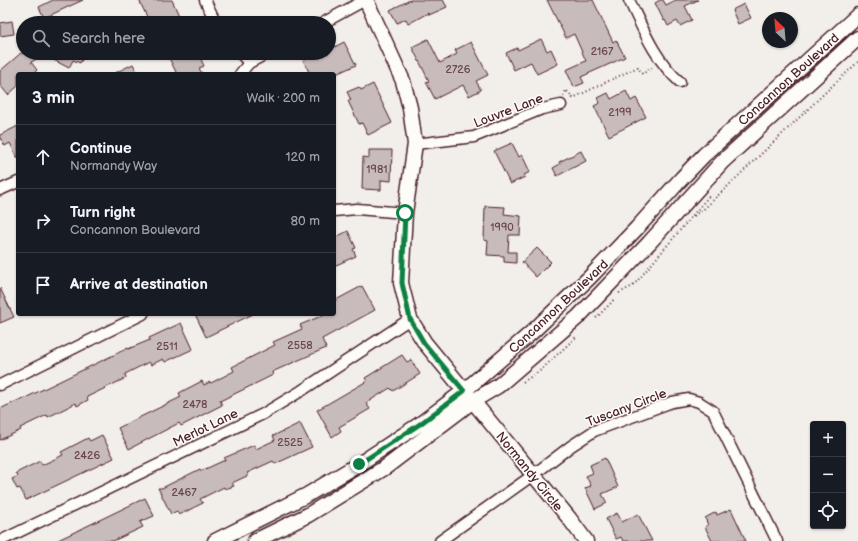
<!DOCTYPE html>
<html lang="en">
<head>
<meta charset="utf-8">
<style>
  body { margin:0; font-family:"Balsamiq Sans",sans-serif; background:#242831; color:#f1f3f6 }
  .controls { position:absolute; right:12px; bottom:12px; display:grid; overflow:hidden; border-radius:4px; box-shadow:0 1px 3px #0004 }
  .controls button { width:36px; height:36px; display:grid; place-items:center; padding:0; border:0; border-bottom:1px solid #363941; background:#171b24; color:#f1f3f6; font:20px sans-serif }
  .compass { position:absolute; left:762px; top:12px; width:36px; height:36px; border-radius:50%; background:#171b24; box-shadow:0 1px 3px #0004; rotate:334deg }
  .stop { position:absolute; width:12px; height:12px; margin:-9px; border:3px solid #0b8043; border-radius:50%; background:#fff }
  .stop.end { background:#0b8043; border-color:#fff; box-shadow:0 1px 4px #0008 }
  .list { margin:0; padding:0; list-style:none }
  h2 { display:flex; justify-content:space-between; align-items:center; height:52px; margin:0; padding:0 16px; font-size:17px }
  h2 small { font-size:13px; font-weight:400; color:#9ea1a6 }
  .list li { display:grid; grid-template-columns:26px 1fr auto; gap:12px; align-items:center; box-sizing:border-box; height:64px; padding:0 16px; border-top:1px solid #363941 }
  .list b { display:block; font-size:15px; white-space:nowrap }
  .list p { margin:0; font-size:13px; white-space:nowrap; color:#9ea1a6 }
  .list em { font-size:13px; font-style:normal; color:#9ea1a6 }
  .icon { flex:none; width:22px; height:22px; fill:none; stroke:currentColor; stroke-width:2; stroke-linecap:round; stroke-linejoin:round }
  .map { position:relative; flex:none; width:858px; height:541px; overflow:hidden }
  .search { position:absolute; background:#171b24; box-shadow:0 1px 3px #0004; left:16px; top:16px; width:320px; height:44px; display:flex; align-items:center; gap:10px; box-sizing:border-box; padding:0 14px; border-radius:22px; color:#9ea1a6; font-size:15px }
  .panel { position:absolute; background:#171b24; box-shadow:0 1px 3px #0004; left:16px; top:72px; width:320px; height:244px; border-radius:4px }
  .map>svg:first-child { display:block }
  .building { fill:#c8bbbb; stroke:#4a1f2b }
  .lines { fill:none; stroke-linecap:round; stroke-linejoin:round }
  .street-casing { stroke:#4a1f2b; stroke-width:13 }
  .secondary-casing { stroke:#4a1f2b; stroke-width:17 }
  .path { stroke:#4a1f2b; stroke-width:2; stroke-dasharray:1 3; stroke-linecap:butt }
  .street { stroke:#fdfcf7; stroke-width:10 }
  .secondary { stroke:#fdfcf7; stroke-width:14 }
  .route { stroke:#0b8043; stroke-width:5 }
  .labels { text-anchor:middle; stroke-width:3; stroke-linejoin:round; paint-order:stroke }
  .number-label { font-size:11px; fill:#6a464f }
  .street-label { font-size:13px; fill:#4a1f2b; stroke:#fdfcf7 }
</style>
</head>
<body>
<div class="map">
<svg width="858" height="541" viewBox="0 0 858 541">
  <rect width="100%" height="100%" fill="#f2efeb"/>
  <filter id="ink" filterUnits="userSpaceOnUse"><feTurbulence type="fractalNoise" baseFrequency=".025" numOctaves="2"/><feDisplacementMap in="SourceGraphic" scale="8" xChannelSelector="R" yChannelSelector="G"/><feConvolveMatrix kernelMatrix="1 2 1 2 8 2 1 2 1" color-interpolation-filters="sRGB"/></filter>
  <g filter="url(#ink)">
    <!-- building -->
    <path class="building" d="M 53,0 L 83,0 L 44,18 L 39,7 Z
      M 139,0 L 172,0 L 181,20 L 175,23 L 150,23 Z
      M 410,0 L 443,0 L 447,7 L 429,15 L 428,13 L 408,24 L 406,19 L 397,23 L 390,10 Z
      M 547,0 L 593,0 L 613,42 L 616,40 L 625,57 L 581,77 L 584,83 L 574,87 L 566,70 L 586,61 L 574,34 L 566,38 Z
      M 660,0 L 663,0 L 666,5 L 676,0 L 698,0 L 685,6 L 692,20 L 680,26 L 677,21 L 668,26 L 665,20 L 664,21 L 655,3 Z
      M 744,4 L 751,18 L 738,24 L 732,10 Z
      M 12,21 L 14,34 L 0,36 L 0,23 Z
      M 428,39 L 440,63 L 457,54 L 455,50 L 471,42 L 488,75 L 476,81 L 481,90 L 469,96 L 463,85 L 435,99 L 426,82 L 429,81 L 412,47 Z
      M 541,39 L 547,51 L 551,49 L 558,64 L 537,74 L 531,62 L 514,70 L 506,53 L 517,48 L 518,50 Z
      M 344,42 L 356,65 L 336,74 L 310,74 L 303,60 L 318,53 L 329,53 L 329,50 Z
      M 21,53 L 86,53 L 80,63 L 73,60 L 69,68 L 44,55 L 31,62 L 37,70 L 33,74 L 18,74 L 18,86 L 8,95 L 0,85 L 0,71 Z
      M 171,53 L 198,53 L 204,66 L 199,68 L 202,74 L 177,74 L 169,58 L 173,57 Z
      M 133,64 L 138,74 L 113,74 Z
      M 373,84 L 392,123 L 368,135 L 362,123 L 359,124 L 348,101 L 351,100 L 347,92 L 359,87 L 361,90 Z
      M 626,91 L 631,101 L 636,98 L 646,117 L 609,136 L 594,106 L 600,103 L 598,98 L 608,93 L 611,99 Z
      M 18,126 L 18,159 L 10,143 L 5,146 L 0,137 L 0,135 Z
      M 512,143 L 519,157 L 522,155 L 530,172 L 524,175 L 525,177 L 510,184 L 494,151 Z
      M 369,150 L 392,150 L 391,181 L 381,180 L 381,190 L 362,189 L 363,157 L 369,158 Z
      M 581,151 L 586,161 L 557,176 L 553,168 L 560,164 L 559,162 Z
      M 485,206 L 505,207 L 504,214 L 521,216 L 520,235 L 509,235 L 508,252 L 516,252 L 516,263 L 504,262 L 504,256 L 487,255 L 488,241 L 484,240 Z
      M 348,231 L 356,248 L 353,249 L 356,256 L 334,266 L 334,238 Z
      M 537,248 L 551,262 L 536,277 L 522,262 Z
      M 362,286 L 375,310 L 322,339 L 326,348 L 272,372 L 273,375 L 220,401 L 222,405 L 181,426 L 179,423 L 129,449 L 118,428 L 181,397 L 179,393 L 202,381 L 204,385 L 210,382 L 211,383 L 234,371 L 232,367 L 275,345 L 273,342 L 302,329 L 300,325 L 326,314 L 334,314 L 334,301 Z
      M 0,288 L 14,317 L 0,323 Z
      M 195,314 L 253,314 L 206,337 Z
      M 181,323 L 193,349 L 165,362 L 163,359 L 151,365 L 149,362 L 125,374 L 126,378 L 87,397 L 88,400 L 77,406 L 76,403 L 48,417 L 47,415 L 20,428 L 21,430 L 0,440 L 0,409 L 23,398 L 23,399 L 128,348 L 128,349 L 150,340 L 149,338 Z
      M 402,355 L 407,362 L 411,360 L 420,374 L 393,391 L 390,388 L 366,403 L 370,409 L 339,427 L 341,431 L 332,437 L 317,410 L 367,381 L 365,378 Z
      M 300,423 L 312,447 L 275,464 L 273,461 L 247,473 L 249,475 L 232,483 L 234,486 L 225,489 L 224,487 L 200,499 L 203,503 L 179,515 L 177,511 L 171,514 L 158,488 L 162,488 L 200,469 L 201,471 L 225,460 L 224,458 L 254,445 L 256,449 L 275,440 L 273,436 Z
      M 102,435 L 114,458 L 26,500 L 20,488 L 17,489 L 12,479 L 18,476 L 16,473 L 40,461 L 42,465 L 63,455 L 61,452 L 88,438 L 90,441 Z
      M 605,458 L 618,487 L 602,494 L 607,503 L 595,509 L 585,488 L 591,486 L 586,476 L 593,473 L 590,465 Z
      M 145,498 L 154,516 L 140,522 L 143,527 L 113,541 L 56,541 Z
      M 731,509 L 746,541 L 712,541 L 705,527 L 708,525 L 705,518 L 716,512 L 717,515 Z
      M 617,513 L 622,522 L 638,514 L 652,541 L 623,541 L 621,537 L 616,539 L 606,519 Z"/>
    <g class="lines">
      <defs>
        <path id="street" d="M 205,0 L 216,23
          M 629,0 C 643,29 655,60 680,82
          M 323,23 L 365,0
          M 240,53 L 249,63
          M 240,74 L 249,63 L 268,53
          M 415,144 L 474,137 L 542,109 L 561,105
          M 0,190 L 18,182
          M 334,211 L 357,209 L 405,213
          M 0,385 L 143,314
          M 0,541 L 263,414 L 301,391 L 410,319
          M 440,541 L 533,475 L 571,446 L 594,431 L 672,402 L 689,399 L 699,402 L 713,411 L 777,541"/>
        <path id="secondary" d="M 366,0 L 403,81 L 410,108 L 415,144 L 405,213 L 401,283 L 410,319 L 425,343 L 569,518 L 586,541
          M 215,541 L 307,495 L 359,464 L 420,424 L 464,391 L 531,333 L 589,278 L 637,228 L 682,178 L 704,155 L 858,15
          M 255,541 L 308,515 L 386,467 L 473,401 L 498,386 L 578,317 L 649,243 L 722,162 L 858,38"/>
      </defs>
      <!-- street casing -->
      <use href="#street" class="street-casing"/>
      <!-- secondary casing -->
      <use href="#secondary" class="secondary-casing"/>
      <!-- path -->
      <path class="path" d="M 564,96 L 566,90 L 573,98 L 638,67 L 642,74 L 654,67
        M 694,216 L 705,208 L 830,88 L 858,62
        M 619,293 L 633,286 L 709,196
        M 596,318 L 610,304 L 615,298
        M 523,382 L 541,370 L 577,336"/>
      <!-- street -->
      <use href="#street" class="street"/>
      <!-- secondary -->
      <use href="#secondary" class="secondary"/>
    </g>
  </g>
  <g class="lines" filter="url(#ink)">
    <!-- route -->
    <path class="route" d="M 359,464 L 420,424 L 464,391 L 424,343 L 410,319 L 402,283 L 405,213"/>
  </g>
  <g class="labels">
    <!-- number labels -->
    <g class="number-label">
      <text x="602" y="55">2167</text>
      <text x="458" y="73">2726</text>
      <text x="620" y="116">2199</text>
      <text x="377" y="173">1981</text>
      <text x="502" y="231">1990</text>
      <text x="300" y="349">2558</text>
      <text x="167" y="350">2511</text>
      <text x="195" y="408">2478</text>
      <text x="290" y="446">2525</text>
      <text x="87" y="459">2426</text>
      <text x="184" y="496">2467</text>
    </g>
    <!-- street labels -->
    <g class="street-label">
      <text transform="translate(788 79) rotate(-42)" y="5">Concannon Boulevard</text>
      <text transform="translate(508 110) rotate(-21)" y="5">Louvre Lane</text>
      <text transform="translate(558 306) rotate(-43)" y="5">Concannon Boulevard</text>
      <text transform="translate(626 407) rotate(-21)" y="5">Tuscany Circle</text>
      <text transform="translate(205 427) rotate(-26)" y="5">Merlot Lane</text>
      <text transform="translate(530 471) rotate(51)" y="5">Normandy Circle</text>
    </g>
  </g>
</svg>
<div class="controls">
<button>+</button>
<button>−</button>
<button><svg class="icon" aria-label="locate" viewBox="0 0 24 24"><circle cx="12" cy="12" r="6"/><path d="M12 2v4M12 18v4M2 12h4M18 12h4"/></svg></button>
</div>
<svg class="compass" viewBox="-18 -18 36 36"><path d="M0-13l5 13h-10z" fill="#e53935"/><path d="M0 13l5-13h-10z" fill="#9ea1a6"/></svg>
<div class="stop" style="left:405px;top:213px"></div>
<div class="stop end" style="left:359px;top:464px"></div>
<div class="search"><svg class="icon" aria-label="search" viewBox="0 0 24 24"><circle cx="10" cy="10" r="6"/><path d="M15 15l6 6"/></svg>Search here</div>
<section class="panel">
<h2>3 min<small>Walk · 200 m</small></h2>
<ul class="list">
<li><svg class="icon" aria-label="ahead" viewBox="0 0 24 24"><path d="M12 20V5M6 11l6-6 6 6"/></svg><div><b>Continue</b><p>Normandy Way</p></div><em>120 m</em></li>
<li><svg class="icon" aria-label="right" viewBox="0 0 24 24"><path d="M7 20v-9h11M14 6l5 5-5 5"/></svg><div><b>Turn right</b><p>Concannon Boulevard</p></div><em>80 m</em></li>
<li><svg class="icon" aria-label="arrive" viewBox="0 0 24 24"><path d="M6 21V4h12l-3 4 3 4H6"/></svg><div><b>Arrive at destination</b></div></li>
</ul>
</section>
</div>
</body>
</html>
